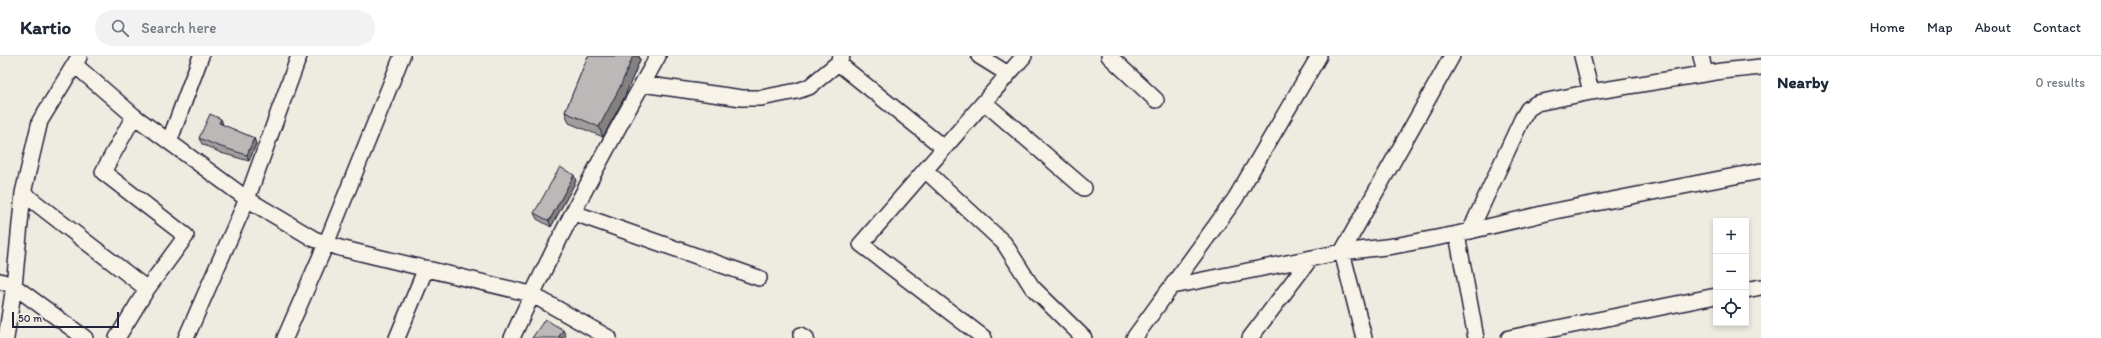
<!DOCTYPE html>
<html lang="en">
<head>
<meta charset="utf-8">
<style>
  body { margin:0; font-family:Itim,sans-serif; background:#f2f2f3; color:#1f2937 }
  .controls { position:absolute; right:12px; bottom:12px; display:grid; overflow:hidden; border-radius:0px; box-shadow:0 2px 6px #0003 }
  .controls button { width:36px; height:36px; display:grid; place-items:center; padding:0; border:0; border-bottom:1px solid #e0e1e3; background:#fff; color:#1f2937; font:20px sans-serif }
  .scale { position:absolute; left:12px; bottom:10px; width:107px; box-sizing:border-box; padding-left:4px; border:2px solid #22223b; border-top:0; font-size:11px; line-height:14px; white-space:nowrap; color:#22223b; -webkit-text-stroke:3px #f7f3e8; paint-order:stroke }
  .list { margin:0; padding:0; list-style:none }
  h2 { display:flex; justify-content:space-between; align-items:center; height:52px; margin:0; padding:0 16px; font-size:17px }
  h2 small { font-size:13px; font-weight:400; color:#747a83 }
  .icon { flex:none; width:22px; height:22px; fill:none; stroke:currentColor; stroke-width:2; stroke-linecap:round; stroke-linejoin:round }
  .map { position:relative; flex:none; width:1761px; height:282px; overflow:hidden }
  header { display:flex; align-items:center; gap:24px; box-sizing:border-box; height:56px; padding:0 20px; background:#fff; border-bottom:1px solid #e0e1e3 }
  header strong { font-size:19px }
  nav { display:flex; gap:22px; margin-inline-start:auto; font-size:14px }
  .search { width:280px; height:36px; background:#f2f2f3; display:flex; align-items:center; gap:10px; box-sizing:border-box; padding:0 14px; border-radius:22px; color:#747a83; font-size:15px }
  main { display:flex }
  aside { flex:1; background:#fff }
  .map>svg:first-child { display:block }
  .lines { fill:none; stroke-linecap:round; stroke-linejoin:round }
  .minor-casing { stroke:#22223b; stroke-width:18 }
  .minor { stroke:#f7f3e8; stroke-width:15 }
  .wall { fill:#a19e9d; stroke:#22223b }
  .shaded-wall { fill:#838180; stroke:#22223b }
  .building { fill:#bbb8b7; stroke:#22223b }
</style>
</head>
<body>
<header>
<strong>Kartio</strong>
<div class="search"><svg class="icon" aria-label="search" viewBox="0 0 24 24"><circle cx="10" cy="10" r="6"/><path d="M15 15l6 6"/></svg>Search here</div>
<nav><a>Home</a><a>Map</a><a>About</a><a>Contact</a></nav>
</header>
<main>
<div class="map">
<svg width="1761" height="282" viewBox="0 0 1761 282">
  <rect width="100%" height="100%" fill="#eeebe1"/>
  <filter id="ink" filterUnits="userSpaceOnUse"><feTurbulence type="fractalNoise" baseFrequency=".025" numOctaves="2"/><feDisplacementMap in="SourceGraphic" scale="8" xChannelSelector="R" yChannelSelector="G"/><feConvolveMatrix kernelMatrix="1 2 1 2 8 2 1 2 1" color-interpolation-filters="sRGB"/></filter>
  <g filter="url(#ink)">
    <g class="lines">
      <defs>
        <path id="minor" d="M 979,0 L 1008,18
          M 1109,0 L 1156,44
          M 1582,0 L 1591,36
          M 1701,0 L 1705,18
          M 838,7 L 944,92
          M 75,9 L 134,60 L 247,143 L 314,183 L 340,192 L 531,238 L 609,282
          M 642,28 L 742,42 L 761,42 L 797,35 L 809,31 L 838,7 L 842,0
          M 984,46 L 1084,132
          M 169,86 L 201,0
          M 925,114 L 1004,187 L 1032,231 L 1084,282
          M 23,137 L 147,233
          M 574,157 L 759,222
          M 1470,175 L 1522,63 L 1528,53 L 1537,47 L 1591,36 L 1722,15 L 1761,11
          M 1457,178 L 1476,282
          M 0,225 L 14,230 L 85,282
          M 1173,230 L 1342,196 L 1394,190 L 1457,178 L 1555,155 L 1761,115
          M 1746,234 L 1761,231
          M 801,279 L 806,282
          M 6,282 L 14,230 L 23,137 L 40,65 L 79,1
          M 117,282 L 147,233 L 186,180 L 103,116 L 134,60
          M 186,282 L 247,143 L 299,0
          M 285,282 L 326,188 L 402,0
          M 397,282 L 426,212
          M 512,282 C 555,186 606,92 658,0
          M 984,282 L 861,188 L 1024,0
          M 1134,282 L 1235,143 L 1319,0
          M 1250,282 L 1310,203
          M 1364,282 L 1342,196 L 1452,0
          M 1509,282 L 1716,240"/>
      </defs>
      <!-- minor casing -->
      <use href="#minor" class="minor-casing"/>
      <!-- minor -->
      <use href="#minor" class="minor"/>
    </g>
    <!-- wall -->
    <path class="wall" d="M 588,0 L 639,0 L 640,4 L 624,42 L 603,81 L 569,67 L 565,56 Z
      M 221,63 L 223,69 L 254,82 L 256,88 L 249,105 L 221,97 L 202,88 L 199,82 Z
      M 576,125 L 551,171 L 537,163 L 534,157 Z"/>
    <!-- shaded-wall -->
    <path class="shaded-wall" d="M 633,0 L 639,0 L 640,4 L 624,42 L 603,81 L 599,71 Z
      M 221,63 L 223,69 L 219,67 Z
      M 254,82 L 256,88 L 249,105 L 247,99 Z
      M 574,119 L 576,125 L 551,171 L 549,165 Z
      M 563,274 L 566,280 L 564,282 L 558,282 Z"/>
    <!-- building -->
    <path class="building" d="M 588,0 L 633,0 L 620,31 L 599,71 L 565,56 Z
      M 210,58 L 221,63 L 219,67 L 254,82 L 247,99 L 218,90 L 199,82 Z
      M 560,111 L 574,119 L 549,165 L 534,157 Z
      M 545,263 L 563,274 L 558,282 L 532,282 Z"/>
  </g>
</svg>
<div class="controls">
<button>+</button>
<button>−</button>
<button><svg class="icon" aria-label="locate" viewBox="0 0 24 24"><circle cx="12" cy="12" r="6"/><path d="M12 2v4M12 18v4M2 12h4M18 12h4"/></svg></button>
</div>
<div class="scale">50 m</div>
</div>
<aside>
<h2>Nearby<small>0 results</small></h2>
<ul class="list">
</ul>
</aside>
</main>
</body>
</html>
